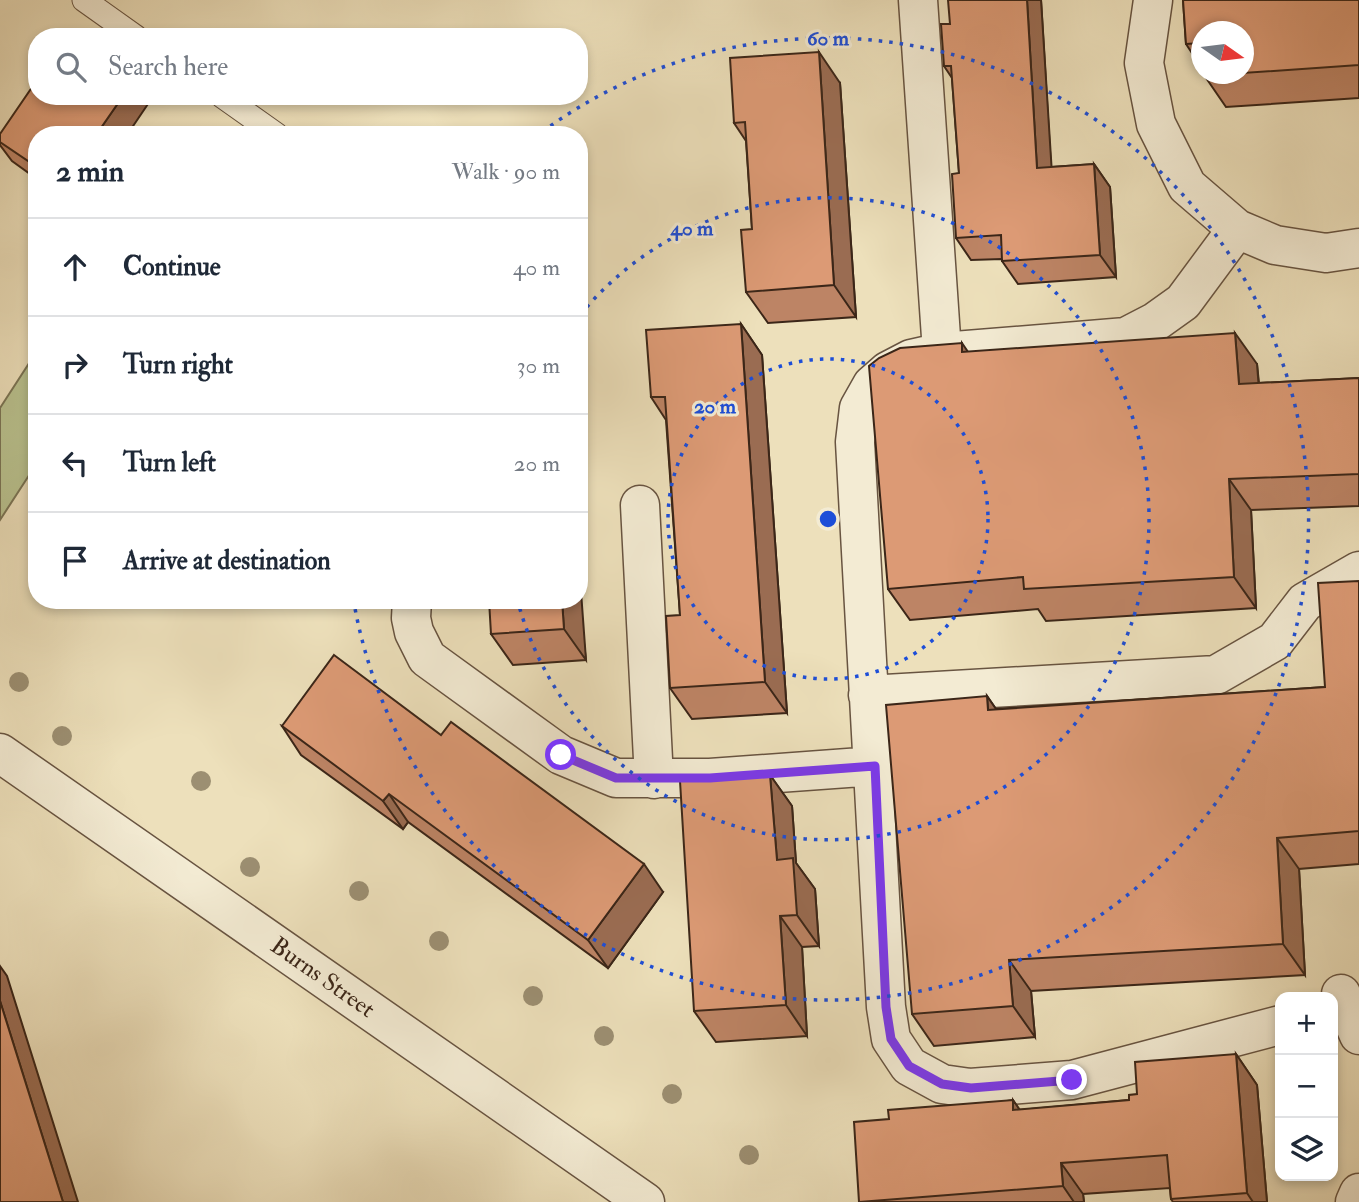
<!DOCTYPE html>
<html lang="en">
<head>
<meta charset="utf-8">
<style>
  body { margin:0; font-family:"IM FELL Double Pica",serif; background:#f6f6f7; color:#1f2937 }
  .controls { position:absolute; right:21px; bottom:21px; display:grid; overflow:hidden; border-radius:14px; box-shadow:0 4px 10px #0003 }
  .controls button { width:63px; height:63px; display:grid; place-items:center; padding:0; border:0; border-bottom:2px solid #e0e1e3; background:#fff; color:#1f2937; font:35px sans-serif }
  .compass { position:absolute; left:1191px; top:21px; width:63px; height:63px; border-radius:50%; background:#fff; box-shadow:0 4px 10px #0003; rotate:104deg }
  .stop { position:absolute; width:21px; height:21px; margin:-16px; border:5px solid #7c3aed; border-radius:50%; background:#fff }
  .stop.end { background:#7c3aed; border-color:#fff; box-shadow:0 2px 7px #0008 }
  .list { margin:0; padding:0; list-style:none }
  h2 { display:flex; justify-content:space-between; align-items:center; height:91px; margin:0; padding:0 28px; font-size:30px }
  h2 small { font-size:23px; font-weight:400; color:#747a83 }
  .list li { display:grid; grid-template-columns:46px 1fr auto; gap:21px; align-items:center; box-sizing:border-box; height:98px; padding:0 28px; border-top:2px solid #e0e1e3 }
  .list b { display:block; font-size:26px; white-space:nowrap }
  .list em { font-size:23px; font-style:normal; color:#747a83 }
  .icon { flex:none; width:38px; height:38px; fill:none; stroke:currentColor; stroke-width:2; stroke-linecap:round; stroke-linejoin:round }
  .map { position:relative; flex:none; width:1359px; height:1202px; overflow:hidden }
  .search { position:absolute; background:#fff; box-shadow:0 4px 10px #0003; left:28px; top:28px; width:560px; height:77px; display:flex; align-items:center; gap:18px; box-sizing:border-box; padding:0 24px; border-radius:28px; color:#747a83; font-size:26px }
  .panel { position:absolute; background:#fff; box-shadow:0 4px 10px #0003; left:28px; top:126px; width:560px; height:483px; border-radius:28px }
  .map>svg:first-child { display:block }
  .green { fill:#b9c28f; stroke:#7a7454; stroke-width:2 }
  .lines { fill:none; stroke-linecap:round; stroke-linejoin:round }
  .lane-casing { stroke:#685441; stroke-width:25 }
  .street-casing { stroke:#685441; stroke-width:41 }
  .lane { stroke:#f3ebd3; stroke-width:23 }
  .street { stroke:#f3ebd3; stroke-width:38 }
  .tree { fill:#9c8f72 }
  .wall { fill:#bd8465; stroke:#3b2618; stroke-width:2 }
  .shaded-wall { fill:#9a6c52; stroke:#3b2618; stroke-width:2 }
  .building { fill:#dc9a75; stroke:#3b2618; stroke-width:2 }
  .route { stroke:#7c3aed; stroke-width:9 }
  .ring { fill:none; stroke:#1d4ed8; stroke-width:3.5; stroke-dasharray:3.5 7 }
  .labels { text-anchor:middle; stroke-width:6; stroke-linejoin:round; paint-order:stroke }
  .street-label { font-size:24px; fill:#3b2618; stroke:#f3ebd3 }
  .centre { fill:#1d4ed8; stroke:#f3ebd3; stroke-width:3.5 }
  .ring-label { font-size:21px; text-anchor:middle; font-weight:bold; fill:#1d4ed8; stroke:#f3ebd3; stroke-width:6; stroke-linejoin:round; paint-order:stroke }
</style>
</head>
<body>
<div class="map">
<svg width="1359" height="1202" viewBox="0 0 1359 1202">
  <rect width="100%" height="100%" fill="#ede0bb"/>
  <filter id="stains"><feTurbulence type="fractalNoise" baseFrequency=".00286" numOctaves="4"/><feColorMatrix values="0 0 0 0 .2 0 0 0 0 .09 0 0 0 0 .02 0 0 0 .5 -.17"/></filter>
  <radialGradient id="worn" r=".72"><stop offset=".6" stop-color="#630" stop-opacity="0"/><stop offset="1" stop-color="#630" stop-opacity=".3"/></radialGradient>
  <!-- green -->
  <path class="green" d="M 37,351 L 37,463 L 0,520 L 0,408 Z"/>
  <g class="lines">
    <defs>
      <path id="lane" d="M 84,0 L 136,37
        M 222,96 L 277,135"/>
      <path id="street" d="M 918,0 L 942,352
        M 1153,0 L 1144,63 L 1156,124 L 1187,186 L 1237,229 L 1275,245 L 1326,253 L 1359,248
        M 1237,229 L 1183,302 L 1155,322 L 1126,337 L 942,352 L 911,359 L 888,371 L 872,385 L 859,408 L 855,442 C 865,631 877,819 886,1007 L 891,1039 L 909,1066 L 942,1084 L 970,1088 L 1072,1080 L 1280,1025
        M 640,505 L 654,779
        M 412,600 L 411,618 L 414,632 L 427,658 L 561,755 L 616,778 L 710,778 L 875,766
        M 868,695 L 1216,675 L 1275,641 L 1305,602 L 1359,571
        M 0,753 L 645,1202
        M 1341,994 L 1359,1035
        M 1355,1202 L 1359,1193"/>
    </defs>
    <!-- lane casing -->
    <use href="#lane" class="lane-casing"/>
    <!-- street casing -->
    <use href="#street" class="street-casing"/>
    <!-- lane -->
    <use href="#lane" class="lane"/>
    <!-- street -->
    <use href="#street" class="street"/>
  </g>
  <!-- trees -->
  <g class="tree">
    <circle cx="19" cy="682" r="10"/>
    <circle cx="62" cy="736" r="10"/>
    <circle cx="201" cy="781" r="10"/>
    <circle cx="250" cy="867" r="10"/>
    <circle cx="359" cy="891" r="10"/>
    <circle cx="439" cy="941" r="10"/>
    <circle cx="533" cy="996" r="10"/>
    <circle cx="604" cy="1036" r="10"/>
    <circle cx="672" cy="1094" r="10"/>
    <circle cx="749" cy="1155" r="10"/>
  </g>
  <!-- wall -->
  <path class="wall" d="M 1041,0 L 1051,167 L 1094,164 L 1110,187 L 1116,277 L 1018,284 L 1002,261 L 1002,259 L 971,260 L 956,238 L 959,173 L 952,78 L 944,66 L 950,24 Z
    M 1183,0 L 1359,0 L 1359,98 L 1226,107 L 1204,75 L 1204,74 L 1243,74 L 1243,32 L 1201,32 L 1201,67 L 1186,44 Z
    M 840,83 L 856,317 L 768,323 L 746,292 L 752,229 L 746,141 L 734,123 Z
    M 152,98 L 37,135 L 37,179 L 12,161 L 0,145 L 0,134 Z
    M 741,324 L 762,355 L 787,713 L 692,719 L 670,688 L 680,615 L 666,420 L 651,397 Z
    M 968,352 L 1257,364 L 1259,383 L 1359,378 L 1359,506 L 1251,510 L 1256,608 L 1046,621 L 1038,609 L 910,620 L 888,589 Z
    M 1359,581 L 1359,864 L 1299,869 L 1305,975 L 1031,991 L 1035,1037 L 934,1046 L 912,1014 L 987,696 L 996,709 L 1325,687 Z
    M 579,600 L 586,660 L 513,665 L 491,634 Z
    M 282,726 L 663,892 L 608,968 L 408,822 L 403,829 L 301,755 Z
    M 770,775 L 792,806 L 796,863 L 815,889 L 819,946 L 802,947 L 807,1036 L 716,1042 L 694,1011 Z
    M 1236,1054 L 1257,1085 L 1267,1202 L 1173,1202 L 1171,1199 L 1170,1188 L 1083,1194 L 1084,1202 L 860,1202 L 889,1119 L 1013,1100 L 1019,1110 L 1129,1100 L 1137,1094 Z"/>
  <!-- shaded-wall -->
  <path class="shaded-wall" d="M 1027,0 L 1041,0 L 1053,190 L 1037,168 Z
    M 819,52 L 840,83 L 856,317 L 834,285 Z
    M 123,96 L 151,96 L 152,98 L 127,135 L 96,135 Z
    M 1094,164 L 1110,187 L 1116,277 L 1100,255 Z
    M 741,324 L 762,355 L 787,713 L 765,682 Z
    M 1235,333 L 1257,364 L 1261,415 L 1239,384 Z
    M 962,343 L 983,374 L 962,352 Z
    M 1229,479 L 1251,510 L 1256,608 L 1234,577 Z
    M 579,564 L 586,660 L 564,629 L 562,600 L 579,600 Z
    M 987,696 L 1009,728 L 988,710 Z
    M 770,775 L 792,806 L 796,863 L 815,889 L 819,946 L 797,915 L 777,860 Z
    M 389,794 L 408,822 L 403,829 L 383,801 Z
    M 1277,838 L 1299,869 L 1305,975 L 1283,944 Z
    M 644,864 L 663,892 L 608,968 L 588,940 Z
    M 780,916 L 802,947 L 807,1036 L 786,1005 Z
    M 1009,960 L 1031,991 L 1035,1037 L 1013,1006 Z
    M 0,966 L 7,976 L 78,1202 L 63,1202 L 0,1001 Z
    M 1236,1054 L 1257,1085 L 1267,1202 L 1253,1202 L 1247,1193 Z
    M 1013,1100 L 1035,1132 L 1013,1110 Z
    M 1061,1163 L 1083,1194 L 1084,1202 L 1074,1202 L 1063,1186 Z"/>
  <!-- building -->
  <path class="building" d="M 948,0 L 1027,0 L 1037,168 L 1094,164 L 1100,255 L 1002,261 L 1001,235 L 956,238 L 952,174 L 959,173 L 951,66 L 944,66 L 941,24 L 950,24 Z
    M 1183,0 L 1359,0 L 1359,65 L 1243,73 L 1243,32 L 1201,32 L 1201,43 L 1186,44 Z
    M 71,30 L 81,37 L 67,37 Z
    M 819,52 L 834,285 L 746,292 L 741,230 L 752,229 L 745,122 L 734,123 L 730,58 Z
    M 1204,74 L 1234,74 L 1204,75 Z
    M 37,80 L 37,96 L 123,96 L 96,135 L 37,135 L 37,167 L 0,142 L 0,134 Z
    M 741,324 L 765,682 L 670,688 L 666,616 L 680,615 L 665,397 L 651,397 L 646,330 Z
    M 1235,333 L 1239,384 L 1359,378 L 1359,474 L 1229,479 L 1234,577 L 1024,589 L 1023,577 L 888,589 L 869,366 L 879,358 L 900,348 L 962,343 L 962,352 Z
    M 1359,581 L 1359,831 L 1277,838 L 1283,944 L 1009,960 L 1013,1006 L 912,1014 L 886,705 L 987,696 L 988,710 L 1325,687 L 1318,583 Z
    M 489,600 L 562,600 L 564,629 L 491,634 Z
    M 334,655 L 441,735 L 451,722 L 644,864 L 588,940 L 389,794 L 383,801 L 282,726 Z
    M 770,775 L 777,860 L 793,858 L 797,915 L 780,916 L 786,1005 L 694,1011 L 680,781 Z
    M 0,1001 L 63,1202 L 0,1202 Z
    M 1236,1054 L 1247,1193 L 1171,1199 L 1167,1155 L 1061,1163 L 1063,1186 L 859,1202 L 854,1122 L 889,1119 L 888,1110 L 1013,1100 L 1013,1110 L 1129,1100 L 1129,1095 L 1137,1094 L 1135,1062 Z"/>
  <g class="lines">
    <!-- route -->
    <path class="route" d="M 561,755 L 616,778 L 710,778 L 875,766 L 886,1007 L 891,1039 L 909,1066 L 942,1084 L 971,1088 L 1072,1080"/>
  </g>
  <!-- distance rings -->
  <g class="ring">
    <circle cx="828" cy="519" r="160"/>
    <path d="M580 315A321 321 0 1 1 518 602"/>
    <path d="M542 132A481 481 0 1 1 354 603"/>
  </g>
  <g class="labels">
    <!-- street labels -->
    <g class="street-label">
      <text transform="translate(323 977) rotate(35)" y="8">Burns Street</text>
    </g>
  </g>
  <circle cx="828" cy="519" r="10" class="centre"/>
  <g class="ring-label">
    <text x="828" y="45">60 m</text>
    <text x="692" y="235">40 m</text>
    <text x="715" y="413">20 m</text>
  </g>
  <rect width="100%" height="100%" filter="url(#stains)"/>
  <rect width="100%" height="100%" fill="url(#worn)"/>
</svg>
<div class="controls">
<button>+</button>
<button>−</button>
<button><svg class="icon" aria-label="layers" viewBox="0 0 24 24"><path d="M12 4l9 5-9 5-9-5zM3 14l9 5 9-5"/></svg></button>
</div>
<svg class="compass" viewBox="-18 -18 36 36"><path d="M0-13l5 13h-10z" fill="#e53935"/><path d="M0 13l5-13h-10z" fill="#747a83"/></svg>
<div class="stop" style="left:561px;top:755px"></div>
<div class="stop end" style="left:1072px;top:1080px"></div>
<div class="search"><svg class="icon" aria-label="search" viewBox="0 0 24 24"><circle cx="10" cy="10" r="6"/><path d="M15 15l6 6"/></svg>Search here</div>
<section class="panel">
<h2>2 min<small>Walk · 90 m</small></h2>
<ul class="list">
<li><svg class="icon" aria-label="ahead" viewBox="0 0 24 24"><path d="M12 20V5M6 11l6-6 6 6"/></svg><div><b>Continue</b></div><em>40 m</em></li>
<li><svg class="icon" aria-label="right" viewBox="0 0 24 24"><path d="M7 20v-9h11M14 6l5 5-5 5"/></svg><div><b>Turn right</b></div><em>30 m</em></li>
<li><svg class="icon" aria-label="left" viewBox="0 0 24 24"><path d="M17 20v-9H6M10 6l-5 5 5 5"/></svg><div><b>Turn left</b></div><em>20 m</em></li>
<li><svg class="icon" aria-label="arrive" viewBox="0 0 24 24"><path d="M6 21V4h12l-3 4 3 4H6"/></svg><div><b>Arrive at destination</b></div></li>
</ul>
</section>
</div>
</body>
</html>
